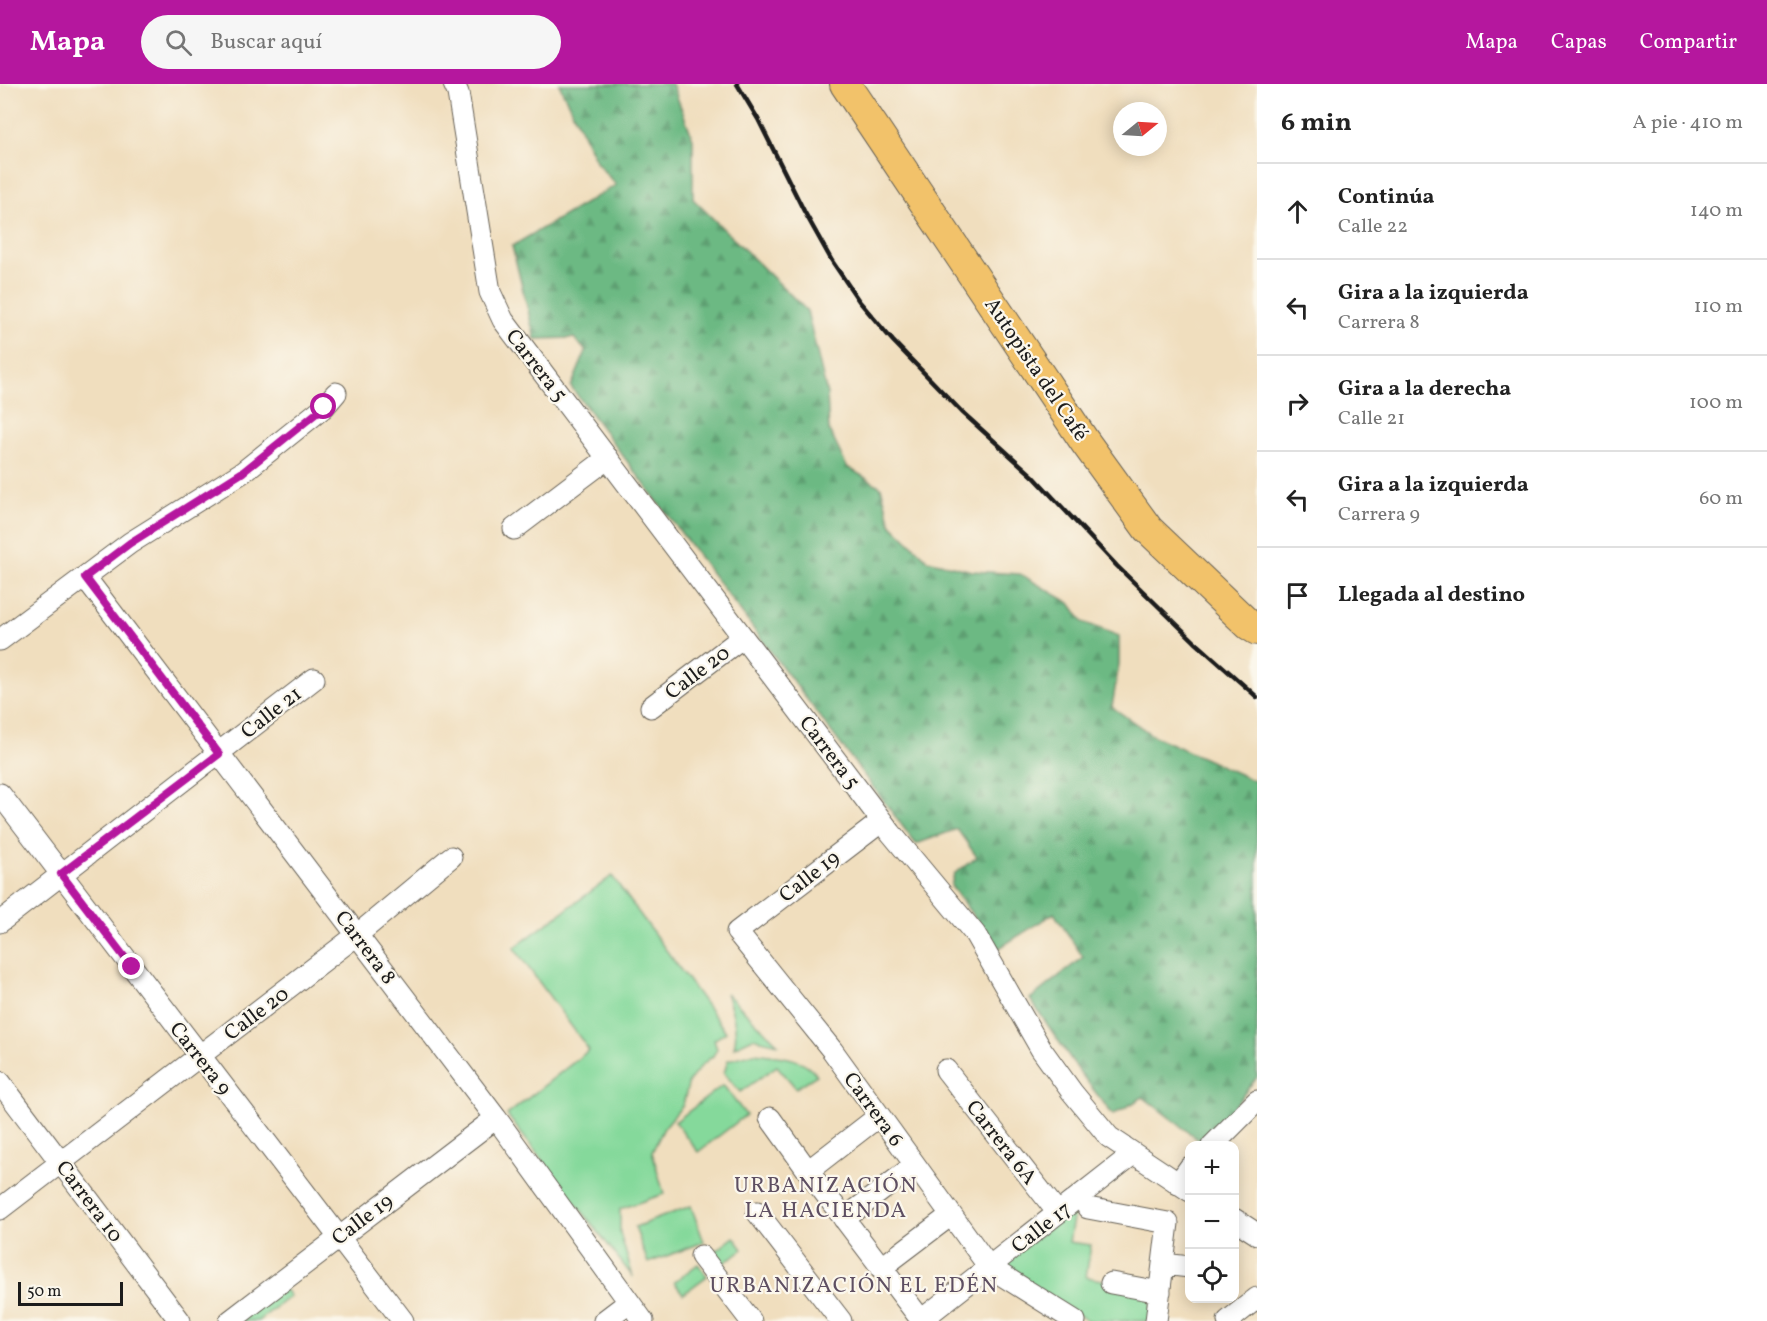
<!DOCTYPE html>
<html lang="es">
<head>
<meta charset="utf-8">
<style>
  body { margin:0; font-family:Vollkorn,serif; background:#f6f6f6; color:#222 }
  .controls { position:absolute; right:18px; bottom:18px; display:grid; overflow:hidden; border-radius:12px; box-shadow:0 3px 15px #0003 }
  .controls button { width:54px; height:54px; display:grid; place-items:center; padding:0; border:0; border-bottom:2px solid #e0e0e0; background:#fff; color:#222; font:30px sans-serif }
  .compass { position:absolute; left:1113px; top:18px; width:54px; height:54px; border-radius:50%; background:#fff; box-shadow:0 3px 15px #0003; rotate:72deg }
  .scale { position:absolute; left:18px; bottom:15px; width:105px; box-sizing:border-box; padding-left:6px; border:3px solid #1c1c1c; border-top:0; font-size:16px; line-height:21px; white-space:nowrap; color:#1c1c1c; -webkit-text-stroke:4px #fbf7ec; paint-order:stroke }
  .stop { position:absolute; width:18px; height:18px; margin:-14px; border:4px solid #b5179e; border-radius:50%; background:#fff }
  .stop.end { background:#b5179e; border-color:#fff; box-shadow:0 2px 6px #0008 }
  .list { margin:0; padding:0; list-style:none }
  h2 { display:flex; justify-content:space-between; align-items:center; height:78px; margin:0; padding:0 24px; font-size:26px }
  h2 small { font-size:20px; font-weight:400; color:#767676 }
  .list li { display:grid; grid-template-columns:39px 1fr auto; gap:18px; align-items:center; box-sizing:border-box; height:96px; padding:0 24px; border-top:2px solid #e0e0e0 }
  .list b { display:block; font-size:22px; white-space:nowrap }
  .list p { margin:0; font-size:20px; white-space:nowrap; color:#767676 }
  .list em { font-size:20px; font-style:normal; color:#767676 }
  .icon { flex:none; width:33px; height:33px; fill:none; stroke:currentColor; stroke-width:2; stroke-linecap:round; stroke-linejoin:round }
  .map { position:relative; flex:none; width:1257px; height:1237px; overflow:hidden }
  header { display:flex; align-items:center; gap:36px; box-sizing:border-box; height:84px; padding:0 30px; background:#b5179e; color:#fff }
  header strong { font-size:28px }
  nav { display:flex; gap:33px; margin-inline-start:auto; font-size:21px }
  .search { width:420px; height:54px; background:#f6f6f6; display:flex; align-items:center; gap:15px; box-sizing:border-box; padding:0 21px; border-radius:33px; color:#767676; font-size:22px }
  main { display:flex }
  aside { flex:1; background:#fff }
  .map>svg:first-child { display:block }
  .green { fill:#85d99b; stroke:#507a5c; stroke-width:1.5 }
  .forest { fill:url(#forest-firs); stroke:#446a50; stroke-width:1.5 }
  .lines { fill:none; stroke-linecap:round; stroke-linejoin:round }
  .minor-casing { stroke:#666055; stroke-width:23 }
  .highway-casing { stroke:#666055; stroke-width:32 }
  .minor { stroke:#fff; stroke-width:21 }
  .highway { stroke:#f2c26a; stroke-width:30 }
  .rail { stroke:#1c1c1c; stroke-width:4.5 }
  .route { stroke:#b5179e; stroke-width:8 }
  .labels { text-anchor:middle; stroke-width:4.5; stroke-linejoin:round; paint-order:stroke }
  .street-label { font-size:21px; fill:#1c1c1c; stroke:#fbf7ec }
  .neighbourhood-label { font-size:22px; letter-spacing:1.5px; fill:#5e4f62; stroke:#fbf7ec }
</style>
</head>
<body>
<header>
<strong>Mapa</strong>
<div class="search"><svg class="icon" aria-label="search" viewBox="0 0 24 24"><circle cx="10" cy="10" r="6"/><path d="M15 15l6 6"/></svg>Buscar aquí</div>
<nav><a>Mapa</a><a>Capas</a><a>Compartir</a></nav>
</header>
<main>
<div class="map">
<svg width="1257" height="1237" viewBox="0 0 1257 1237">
  <defs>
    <pattern id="forest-firs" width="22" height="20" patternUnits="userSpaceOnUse" patternTransform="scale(1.5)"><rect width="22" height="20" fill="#6cb983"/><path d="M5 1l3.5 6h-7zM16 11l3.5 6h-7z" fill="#5d9e71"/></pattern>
  </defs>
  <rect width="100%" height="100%" fill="#fbf7ec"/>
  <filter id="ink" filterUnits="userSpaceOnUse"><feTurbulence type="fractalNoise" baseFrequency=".0167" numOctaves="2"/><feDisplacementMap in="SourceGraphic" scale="12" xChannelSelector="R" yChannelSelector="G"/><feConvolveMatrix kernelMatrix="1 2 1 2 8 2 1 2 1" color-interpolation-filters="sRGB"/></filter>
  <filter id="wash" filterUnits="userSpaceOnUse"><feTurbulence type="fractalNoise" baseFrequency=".008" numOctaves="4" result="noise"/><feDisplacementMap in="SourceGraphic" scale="24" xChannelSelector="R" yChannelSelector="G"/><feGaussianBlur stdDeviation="1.35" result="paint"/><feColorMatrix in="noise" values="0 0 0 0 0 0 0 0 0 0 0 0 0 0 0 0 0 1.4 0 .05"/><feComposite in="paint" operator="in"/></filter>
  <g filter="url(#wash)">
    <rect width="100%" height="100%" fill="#f0debe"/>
    <!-- green -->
    <path class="green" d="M 612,792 L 726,948 L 714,956 L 717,965 L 713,972 L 703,980 L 689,997 L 683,1021 L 664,1044 L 652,1068 L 664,1110 L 620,1125 L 620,1149 L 633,1193 L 507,1031 L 589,966 L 514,864 Z
      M 726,909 L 778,960 L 753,954 L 734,963 C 739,947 732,925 726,909 Z
      M 754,969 C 776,972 804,972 817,991 L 796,1004 L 777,982 L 740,1008 L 724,989 L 728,976 Z
      M 723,1001 L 746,1031 L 698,1068 L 675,1038 Z
      M 691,1122 L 704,1158 L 648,1179 L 635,1143 Z
      M 1075,1123 L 1069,1158 L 1091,1161 L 1086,1193 L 1102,1196 L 1151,1211 L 1152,1237 L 1088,1237 L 1001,1182 Z
      M 734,1153 L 743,1165 L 720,1182 L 712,1170 Z
      M 698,1180 L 707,1192 L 683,1210 L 674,1198 Z
      M 281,1200 L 290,1212 L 258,1237 L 233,1237 Z"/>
    <!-- forest -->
    <path class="forest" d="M 559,0 L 672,0 L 693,55 L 693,115 L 807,227 L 827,310 L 829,346 L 847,383 L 881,403 L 891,440 L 928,476 L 972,487 L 1020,490 L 1070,519 L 1083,538 L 1119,552 L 1119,580 L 1112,623 L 1152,651 L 1257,698 L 1257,993 L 1205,1061 L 1143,1013 L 1113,1031 L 1079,987 L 1030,915 L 1083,873 L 1054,829 L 998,865 L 951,802 L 954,790 L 977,773 L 957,745 L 916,760 L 571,303 L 586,267 L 574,254 L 535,255 L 512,162 L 616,101 L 597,79 Z"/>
  </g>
  <g filter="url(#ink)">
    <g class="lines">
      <defs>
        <path id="minor" d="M 454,0 L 458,9 L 490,208 L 503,236 L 891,749 L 975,850 L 1041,965 L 1072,1008 L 1109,1053 L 1190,1107
          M 514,445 L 608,374
          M 85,493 L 496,1034 L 643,1237
          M 0,556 L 130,459 L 243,388 L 324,323 L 336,309
          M 651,623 L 743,553
          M 0,710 L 403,1237
          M 882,737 L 737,848 L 832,966 L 989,1183 L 1075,1237
          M 0,838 L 314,595
          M 946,986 L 1058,1129
          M 0,998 L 180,1237
          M 770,1034 L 808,1087 L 922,1237
          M 1212,1062 L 1257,1017
          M 808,1087 L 879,1032
          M 1178,1100 L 1190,1083
          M 1088,1124 L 1168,1139 L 1156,1237
          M 0,1125 L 357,851 L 451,773
          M 757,1128 L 841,1237
          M 844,1135 L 915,1081
          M 1234,1135 L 1257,1150
          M 701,1172 L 751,1237
          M 1163,1180 L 1190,1183
          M 881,1184 L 951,1131
          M 1111,1199 L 1160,1208
          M 230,1237 L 496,1034
          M 604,1237 L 629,1218
          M 920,1237 L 1133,1070
          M 1228,1237 L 1257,1214"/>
        <path id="highway" d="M 845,0 L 1085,358 L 1148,445 L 1249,541 L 1257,546"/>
      </defs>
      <!-- minor casing -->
      <use href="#minor" class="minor-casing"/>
      <!-- highway casing -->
      <use href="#highway" class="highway-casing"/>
      <!-- minor -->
      <use href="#minor" class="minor"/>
      <!-- highway -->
      <use href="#highway" class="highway"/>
      <!-- rail -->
      <path class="rail" d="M 737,0 L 758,35 L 804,127 L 832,177 L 859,217 L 893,257 L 962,328 L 1034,393 L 1117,482 L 1195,558 L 1257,613"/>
    </g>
  </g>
  <g class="lines" filter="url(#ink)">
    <!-- route -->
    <path class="route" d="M 132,883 L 61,790 L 219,670 L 85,493 L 130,459 L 243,388 L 324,323"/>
  </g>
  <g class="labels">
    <!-- street labels -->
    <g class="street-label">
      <text transform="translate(537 281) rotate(52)" y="7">Carrera 5</text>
      <text transform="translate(1037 285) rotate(56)" y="7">Autopista del Café</text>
      <text transform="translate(697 588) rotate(-37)" y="7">Calle 20</text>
      <text transform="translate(271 628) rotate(-38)" y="7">Calle 21</text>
      <text transform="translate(830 668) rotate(53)" y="7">Carrera 5</text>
      <text transform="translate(809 792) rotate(-38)" y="7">Calle 19</text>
      <text transform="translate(366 863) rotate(53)" y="7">Carrera 8</text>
      <text transform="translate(256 929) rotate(-37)" y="7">Calle 20</text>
      <text transform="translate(201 974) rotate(52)" y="7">Carrera 9</text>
      <text transform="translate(874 1025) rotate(54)" y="7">Carrera 6</text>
      <text transform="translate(1002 1058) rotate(52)" y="7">Carrera 6A</text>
      <text transform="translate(90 1117) rotate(53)" y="7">Carrera 10</text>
      <text transform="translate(362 1135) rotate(-37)" y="7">Calle 19</text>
      <text transform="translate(1041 1143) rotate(-38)" y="7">Calle 17</text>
    </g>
    <!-- neighbourhood labels -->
    <g class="neighbourhood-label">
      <text x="826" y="1108">URBANIZACIÓN<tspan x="826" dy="25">LA HACIENDA</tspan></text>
      <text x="854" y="1208">URBANIZACIÓN EL EDÉN</text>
    </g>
  </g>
</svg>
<div class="controls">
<button>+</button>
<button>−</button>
<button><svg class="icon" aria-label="locate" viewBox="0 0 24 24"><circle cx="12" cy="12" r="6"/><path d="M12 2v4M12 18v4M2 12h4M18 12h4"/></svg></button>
</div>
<svg class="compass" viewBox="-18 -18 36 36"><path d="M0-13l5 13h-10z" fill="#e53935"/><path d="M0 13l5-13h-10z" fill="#767676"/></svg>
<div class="scale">50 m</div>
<div class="stop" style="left:324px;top:323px"></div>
<div class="stop end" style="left:132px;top:883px"></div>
</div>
<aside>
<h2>6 min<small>A pie · 410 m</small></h2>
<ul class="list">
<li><svg class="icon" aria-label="ahead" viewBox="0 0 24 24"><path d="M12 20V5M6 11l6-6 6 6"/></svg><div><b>Continúa</b><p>Calle 22</p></div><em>140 m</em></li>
<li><svg class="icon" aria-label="left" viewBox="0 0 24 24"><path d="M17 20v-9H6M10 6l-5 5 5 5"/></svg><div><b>Gira a la izquierda</b><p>Carrera 8</p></div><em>110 m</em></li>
<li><svg class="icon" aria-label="right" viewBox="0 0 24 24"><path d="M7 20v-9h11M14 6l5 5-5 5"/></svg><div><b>Gira a la derecha</b><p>Calle 21</p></div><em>100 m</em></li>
<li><svg class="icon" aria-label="left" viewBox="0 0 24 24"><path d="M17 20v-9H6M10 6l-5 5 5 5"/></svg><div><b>Gira a la izquierda</b><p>Carrera 9</p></div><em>60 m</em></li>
<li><svg class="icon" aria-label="arrive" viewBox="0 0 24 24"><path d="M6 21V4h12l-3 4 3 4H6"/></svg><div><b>Llegada al destino</b></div></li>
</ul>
</aside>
</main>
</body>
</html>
